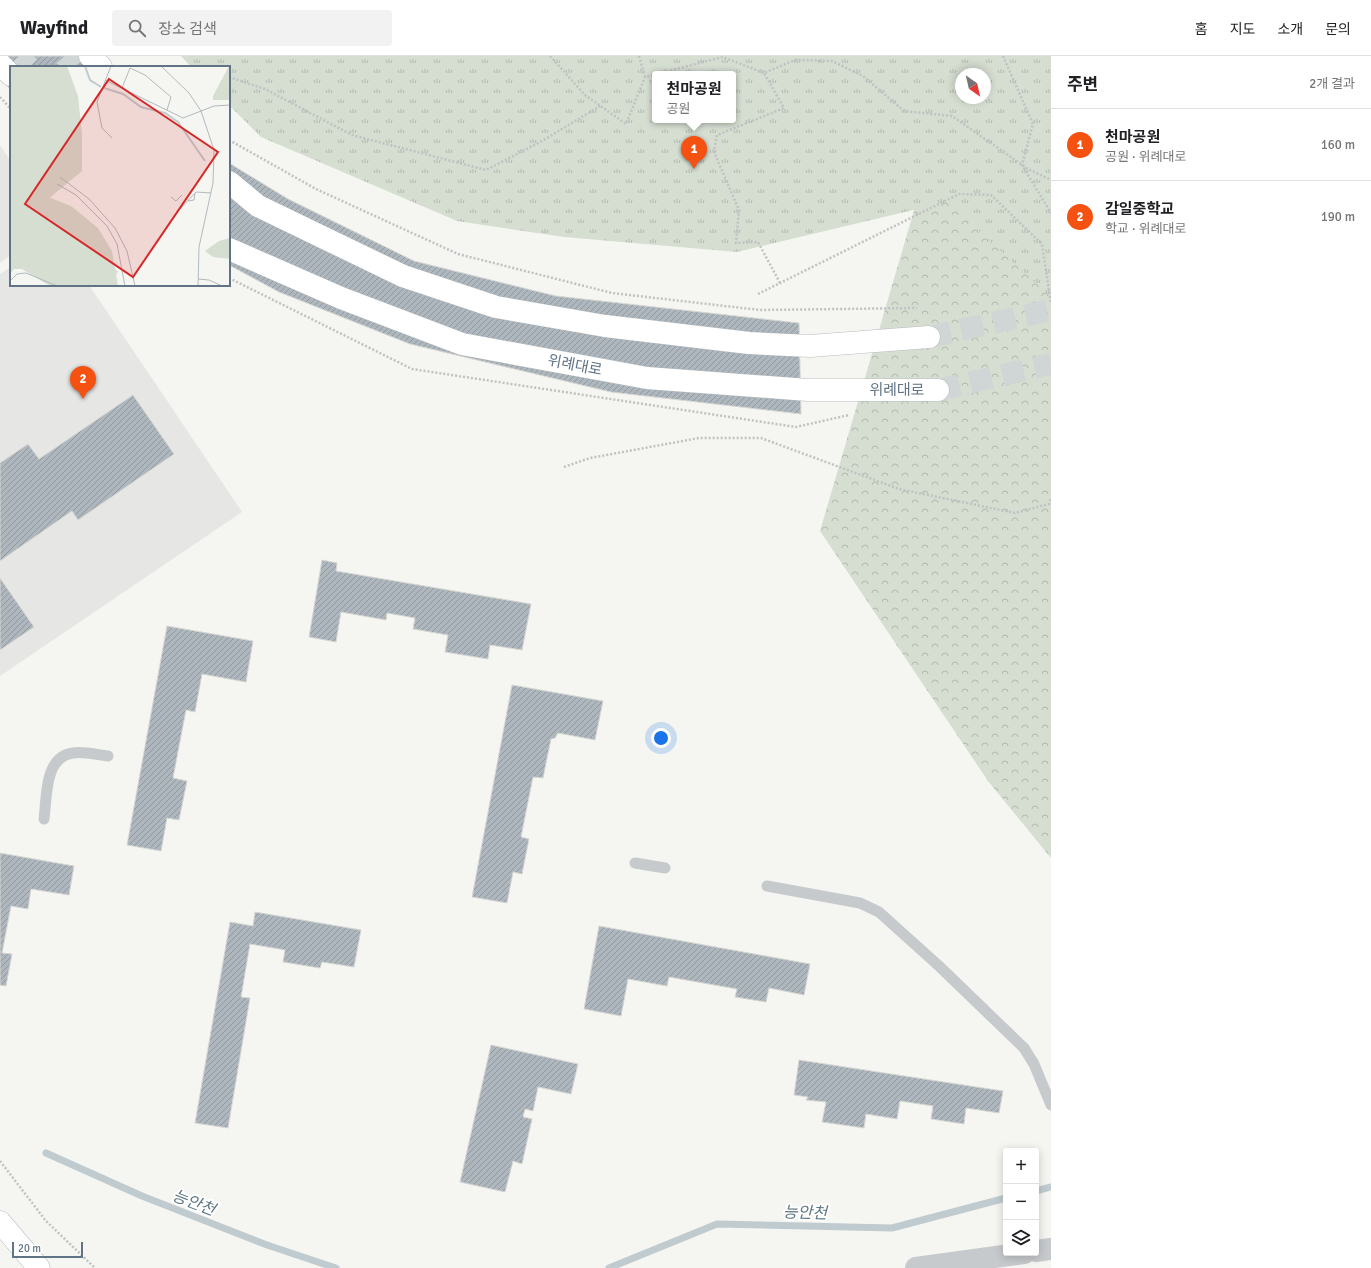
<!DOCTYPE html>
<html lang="ko">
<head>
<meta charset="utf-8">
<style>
  body { margin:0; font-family:Signika,"Noto Sans KR",sans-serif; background:#f2f2f2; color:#202124 }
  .controls { position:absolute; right:12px; bottom:12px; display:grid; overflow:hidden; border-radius:4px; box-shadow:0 2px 10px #0003 }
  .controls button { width:36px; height:36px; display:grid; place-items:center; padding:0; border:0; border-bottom:1px solid #e0e0e0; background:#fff; color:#202124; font:20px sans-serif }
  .compass { position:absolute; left:955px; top:12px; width:36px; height:36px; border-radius:50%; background:#fff; box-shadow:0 2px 10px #0003; rotate:146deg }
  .scale { position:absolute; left:12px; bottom:10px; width:71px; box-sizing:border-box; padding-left:4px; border:2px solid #617486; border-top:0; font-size:11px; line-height:14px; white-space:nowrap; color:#617486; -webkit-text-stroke:3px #fff; paint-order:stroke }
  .you { position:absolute; left:661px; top:682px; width:14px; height:14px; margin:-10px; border:3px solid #fff; border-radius:50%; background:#1a73e8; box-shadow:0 0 0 6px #1a73e833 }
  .badge { display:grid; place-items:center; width:26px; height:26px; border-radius:50%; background:#f55111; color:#fff; font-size:13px; font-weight:700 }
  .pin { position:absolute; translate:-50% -33px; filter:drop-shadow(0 1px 2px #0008) }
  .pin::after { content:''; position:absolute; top:21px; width:14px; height:12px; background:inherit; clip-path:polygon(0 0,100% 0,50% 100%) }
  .popup { position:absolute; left:652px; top:15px; width:84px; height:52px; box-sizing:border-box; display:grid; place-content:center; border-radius:4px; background:#fff; filter:drop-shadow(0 1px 3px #0005); font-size:13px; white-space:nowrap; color:#757577 }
  .popup b { font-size:15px; color:#202124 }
  .popup::after { content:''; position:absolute; left:50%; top:100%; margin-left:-8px; border:8px solid transparent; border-top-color:#fff }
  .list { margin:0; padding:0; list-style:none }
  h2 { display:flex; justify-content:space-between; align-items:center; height:52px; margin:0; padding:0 16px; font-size:17px }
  h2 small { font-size:13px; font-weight:400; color:#757577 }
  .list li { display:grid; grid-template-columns:26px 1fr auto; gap:12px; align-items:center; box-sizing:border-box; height:72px; padding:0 16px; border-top:1px solid #e0e0e0 }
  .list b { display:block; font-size:15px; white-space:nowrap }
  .list p { margin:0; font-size:13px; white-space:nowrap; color:#757577 }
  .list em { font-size:13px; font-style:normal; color:#757577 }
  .icon { flex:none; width:22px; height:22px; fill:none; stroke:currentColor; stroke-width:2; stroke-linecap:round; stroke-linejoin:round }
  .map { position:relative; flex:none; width:1051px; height:1212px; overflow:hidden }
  header { display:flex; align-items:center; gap:24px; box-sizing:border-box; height:56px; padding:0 20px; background:#fff; border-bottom:1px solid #e0e0e0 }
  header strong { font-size:19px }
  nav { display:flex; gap:22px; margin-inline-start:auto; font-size:14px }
  .search { width:280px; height:36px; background:#f2f2f2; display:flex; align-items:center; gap:10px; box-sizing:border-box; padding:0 14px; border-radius:4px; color:#757577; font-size:15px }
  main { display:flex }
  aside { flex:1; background:#fff }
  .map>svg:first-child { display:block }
  .built { fill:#e6e7e5 }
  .forest { fill:url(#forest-crowns); fill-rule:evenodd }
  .park { fill:url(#park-tufts); fill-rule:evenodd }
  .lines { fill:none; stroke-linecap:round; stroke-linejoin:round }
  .stream { stroke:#c0cbd0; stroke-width:7 }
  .building { fill:url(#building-hatch); stroke:#d7d7d4 }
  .primary-tunnel { stroke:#d0d6d6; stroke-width:22; stroke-dasharray:22 11; stroke-linecap:butt }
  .secondary-casing { stroke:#b8bdc2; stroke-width:23 }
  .primary-casing { stroke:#b7bbbf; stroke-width:23 }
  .path { stroke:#c0c1c3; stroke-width:2.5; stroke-dasharray:2 2; stroke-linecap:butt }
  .service { stroke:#c7cacd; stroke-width:11 }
  .minor { stroke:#c7cacd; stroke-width:22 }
  .secondary { stroke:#fff; stroke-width:22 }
  .primary { stroke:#fff; stroke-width:22 }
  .labels { text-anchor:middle; stroke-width:4; stroke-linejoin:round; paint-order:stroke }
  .street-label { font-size:15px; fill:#617486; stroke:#fff }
  .water-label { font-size:16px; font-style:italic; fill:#5d7783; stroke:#fff }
  .inset-river { fill:none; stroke:#c0cbd0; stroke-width:2 }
  .inset-road { fill:none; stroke:#b1bac0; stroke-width:1 }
  .view { fill:#d62828; fill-opacity:0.15; stroke:#d62828; stroke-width:2 }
  .inset-edge { fill:none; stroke:#617486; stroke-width:2 }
</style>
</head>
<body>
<header>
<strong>Wayfind</strong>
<div class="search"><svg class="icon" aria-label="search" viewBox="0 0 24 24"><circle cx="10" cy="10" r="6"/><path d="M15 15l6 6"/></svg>장소 검색</div>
<nav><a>홈</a><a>지도</a><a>소개</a><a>문의</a></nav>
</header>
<main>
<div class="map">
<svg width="1051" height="1212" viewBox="0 0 1051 1212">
  <defs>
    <pattern id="forest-crowns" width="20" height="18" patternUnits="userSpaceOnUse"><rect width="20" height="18" fill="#d6ded2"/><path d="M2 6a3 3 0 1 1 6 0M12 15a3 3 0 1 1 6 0" fill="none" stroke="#b1b9b0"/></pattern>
    <pattern id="park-tufts" width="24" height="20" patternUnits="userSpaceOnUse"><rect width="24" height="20" fill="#d6ded2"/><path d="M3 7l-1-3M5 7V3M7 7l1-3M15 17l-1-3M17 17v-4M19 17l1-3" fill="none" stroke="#b1b9b0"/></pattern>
    <pattern id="building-hatch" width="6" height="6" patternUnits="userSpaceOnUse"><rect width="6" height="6" fill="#aeb7bd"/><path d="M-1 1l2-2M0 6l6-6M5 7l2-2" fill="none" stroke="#91999f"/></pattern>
  </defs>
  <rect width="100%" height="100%" fill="#f5f6f1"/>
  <!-- built -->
  <path class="built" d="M 0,89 L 11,106 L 11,199 L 0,207 Z
    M 11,211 L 11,229 L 89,229 L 242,456 L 0,620 L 0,218 Z"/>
  <!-- forest -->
  <path class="forest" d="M 1051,0 L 1051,802 L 988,725 L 820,475 L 957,8 ZM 961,18 L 985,18 L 985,42 L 961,42 Z"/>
  <!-- park -->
  <path class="park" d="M 181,0 L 1051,0 L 1051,241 L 947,146 L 737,196 L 564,181 L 457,165 L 261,81 L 229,49 L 229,11 L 191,11 ZM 655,18 L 733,18 L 733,64 L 655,64 ZM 961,18 L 985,18 L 985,42 L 961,42 Z"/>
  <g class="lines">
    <!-- stream -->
    <path class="stream" d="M 46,1097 L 142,1140 L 267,1189 L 336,1212
      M 1036,1135 L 1051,1131
      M 609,1212 L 717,1168 L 892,1172 L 1006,1142"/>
  </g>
  <!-- building -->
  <path class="building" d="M 0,0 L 99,0 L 110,11 L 11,11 L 11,34 L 0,22 Z
    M 229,107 L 288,143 L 414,205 L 556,240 L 799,267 L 801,358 L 611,336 L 410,288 L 279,236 L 229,209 Z
    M 133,339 L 174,398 L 78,464 L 72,455 L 0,505 L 0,407 L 28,388 L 39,403 Z
    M 322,504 L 337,507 L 336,515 L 531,548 L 522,594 L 490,589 L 488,603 L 445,596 L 448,579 L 413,573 L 415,562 L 387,557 L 386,564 L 341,556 L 336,586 L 309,581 Z
    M 0,522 L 34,571 L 0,594 Z
    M 167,570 L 253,585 L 246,626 L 202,618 L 195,656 L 186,654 L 173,722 L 187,725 L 179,764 L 167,762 L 161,795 L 127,789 Z
    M 512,629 L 603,645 L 595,684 L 558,677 L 555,682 L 551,683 L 543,722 L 533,721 L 521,781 L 529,783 L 522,818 L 513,816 L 507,847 L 472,841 Z
    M 0,797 L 74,810 L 69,839 L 31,833 L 28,853 L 11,850 L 2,897 L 12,898 L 6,930 L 0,929 Z
    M 255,856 L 361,874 L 354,911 L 322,906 L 320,912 L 283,906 L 285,894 L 250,888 L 241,941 L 250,942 L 228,1072 L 195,1067 L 230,866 L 253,870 Z
    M 599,870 L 810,908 L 804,939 L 769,932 L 766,946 L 735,941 L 737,933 L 669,921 L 667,930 L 628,923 L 621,960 L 584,953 Z
    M 491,989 L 578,1008 L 571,1038 L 538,1031 L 533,1055 L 525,1053 L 523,1061 L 532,1063 L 522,1108 L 513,1105 L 505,1136 L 460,1126 Z
    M 799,1004 L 1003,1035 L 999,1057 L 966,1052 L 964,1068 L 931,1063 L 933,1050 L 900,1045 L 897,1063 L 866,1058 L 864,1072 L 822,1066 L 826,1046 L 806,1044 L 808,1041 L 794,1039 Z"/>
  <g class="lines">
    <!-- primary-tunnel -->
    <path class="primary-tunnel" d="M 19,0 L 29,11
      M 65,0 L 74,11
      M 929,281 L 1051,254
      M 938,334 L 1051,308"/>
    <defs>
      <path id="secondary" d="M 0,1166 L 39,1212"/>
      <path id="primary" d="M 90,0 L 101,11
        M 0,8 L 11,19
        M 229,126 L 258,150 L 403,220 L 496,251 L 605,270 L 749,287 L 810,290 L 929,281
        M 229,193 L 341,242 L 462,288 L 647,322 L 808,334 L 938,334"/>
    </defs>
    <!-- secondary casing -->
    <use href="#secondary" class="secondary-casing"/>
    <!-- primary casing -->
    <use href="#primary" class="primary-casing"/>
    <!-- path -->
    <path class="path" d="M 550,0 L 585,39 L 626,68 L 645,21
      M 639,0 L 645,21 L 723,1 L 764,17
      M 1003,0 L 1033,68 L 1022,109 L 1051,157
      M 229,21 L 265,33 L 352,79 L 486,114 L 542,85 L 600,50
      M 0,41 L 11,53
      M 229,84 L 316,133 L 458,198 L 612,237 L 760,254 L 917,252
      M 229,222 L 412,313 L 796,371 L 849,359
      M 780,227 L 758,186 L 736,187 L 739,154 L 714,96 L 717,79 L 784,52 L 764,17 L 795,4 L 832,5 L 863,20 L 904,55 L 952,60 L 1028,113 L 1051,124
      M 758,238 L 959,138 L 991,139 L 1042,188 L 1051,248
      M 564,411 L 590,402 L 699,382 L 761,382 L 899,433 L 1015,457 L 1049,448 L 1051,442
      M 0,1105 L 46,1165 L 95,1212"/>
    <!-- service -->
    <path class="service" d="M 44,763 C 47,741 44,701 73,697 C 84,695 97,699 108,700
      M 635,807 L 665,812
      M 767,830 L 860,847 L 879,856 L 939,910 L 1024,992 L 1034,1008 L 1051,1049"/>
    <!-- minor -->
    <path class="minor" d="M 1036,1195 L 1051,1193
      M 916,1212 L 1024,1197"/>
    <!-- secondary -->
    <use href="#secondary" class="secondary"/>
    <!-- primary -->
    <use href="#primary" class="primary"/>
  </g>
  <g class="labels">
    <!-- street labels -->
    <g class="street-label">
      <text transform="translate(575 309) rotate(11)" y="5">위례대로</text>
      <text x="897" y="339">위례대로</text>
    </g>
    <!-- water labels -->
    <g class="water-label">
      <text transform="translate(194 1146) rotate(21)" y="6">능안천</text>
      <text transform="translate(805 1156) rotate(1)" y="6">능안천</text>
    </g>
  </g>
  <!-- overview -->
  <g transform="translate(10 10)">
    <rect width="220" height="220" fill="#f5f6f1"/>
    <path d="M 0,0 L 57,0 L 68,30 L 72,68 L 72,105 L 25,144 L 0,149 ZM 219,0 L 220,34 L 203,34 L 203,30 ZM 220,172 L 220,193 L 203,191 L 195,185 L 209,175 Z" fill="#d6ded2"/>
    <path d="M 0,46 L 26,89 L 36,130 L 61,140 L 88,162 L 102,185 L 108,220 L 40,220 L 12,203 L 4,203 L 0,208 Z" fill="#d6ded2"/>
    <path d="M 74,184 L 97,196 L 83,220 L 53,220 ZM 58,188 L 65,192 L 54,212 L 46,208 ZM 98,201 L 108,205 L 101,220 L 91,216 Z" fill="#d6ded2"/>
    <path class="inset-river" d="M 75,0 L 80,14 L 91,21M 94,22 L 113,28 L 131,41 L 155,47 L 168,56 L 195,95"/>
    <path class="inset-road" d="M 101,0 L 87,36 L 92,62 L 102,72M 151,0 L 179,27 L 191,45 L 204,84 L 203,117 L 189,181 L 188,220M 95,14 L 173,52 L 204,40 L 220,39M 112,22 L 120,2 L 135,9 L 161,31 L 157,44M 50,111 L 79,133 L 105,162 L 117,185 L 125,220M 47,118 L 66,129 L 97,160 L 107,178 L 115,220M 161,131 L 166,135 L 172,129M 178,135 L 184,134 L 185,127M 170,143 L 186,126 L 201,127M 188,213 L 199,214 L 212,220M 0,215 L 7,208 L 16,207 L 47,220"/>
    <path class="view" d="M 99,13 L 208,86 L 123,211 L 15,138 Z"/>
    <rect width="220" height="220" class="inset-edge"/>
  </g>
</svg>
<div class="controls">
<button>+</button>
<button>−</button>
<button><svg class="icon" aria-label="layers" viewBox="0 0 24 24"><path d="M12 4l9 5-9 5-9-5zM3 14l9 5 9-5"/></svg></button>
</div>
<svg class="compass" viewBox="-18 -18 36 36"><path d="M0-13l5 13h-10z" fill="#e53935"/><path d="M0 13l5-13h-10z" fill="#757577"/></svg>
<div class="scale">20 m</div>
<div class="you"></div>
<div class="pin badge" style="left:694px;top:113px">1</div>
<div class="popup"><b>천마공원</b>공원</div>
<div class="pin badge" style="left:83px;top:343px">2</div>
</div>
<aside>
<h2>주변<small>2개 결과</small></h2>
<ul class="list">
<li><span class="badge">1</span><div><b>천마공원</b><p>공원 · 위례대로</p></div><em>160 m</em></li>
<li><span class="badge">2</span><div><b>감일중학교</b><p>학교 · 위례대로</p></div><em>190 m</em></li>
</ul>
</aside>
</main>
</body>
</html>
